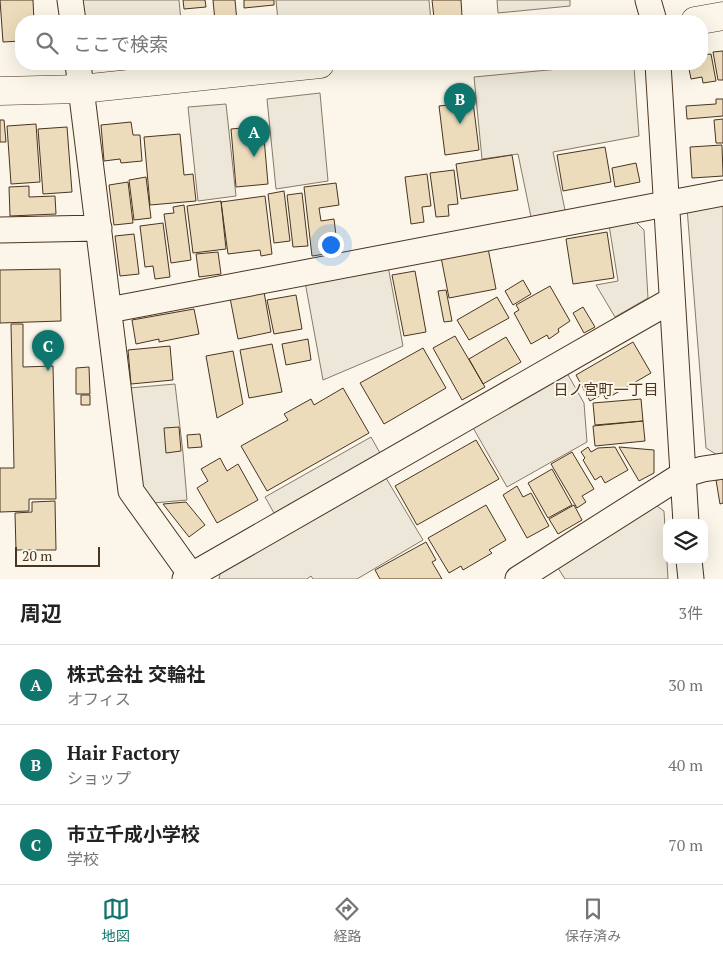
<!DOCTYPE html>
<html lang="ja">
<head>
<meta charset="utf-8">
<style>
  body { margin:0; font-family:"PT Serif","Noto Sans JP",serif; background:#f2f2f2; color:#222 }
  .controls { position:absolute; right:15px; bottom:15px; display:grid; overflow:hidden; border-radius:10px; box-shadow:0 5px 20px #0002 }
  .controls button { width:45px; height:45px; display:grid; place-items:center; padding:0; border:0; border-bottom:1px solid #e0e0e0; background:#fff; color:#222; font:25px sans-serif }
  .scale { position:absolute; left:15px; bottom:12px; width:85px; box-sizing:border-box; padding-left:5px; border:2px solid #4a3520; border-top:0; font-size:14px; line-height:18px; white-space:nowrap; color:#4a3520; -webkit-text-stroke:4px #fbf6e9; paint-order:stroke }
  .you { position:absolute; left:330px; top:244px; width:18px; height:18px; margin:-12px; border:4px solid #fff; border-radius:50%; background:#1a73e8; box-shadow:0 0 0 8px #1a73e833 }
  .badge { display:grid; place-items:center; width:32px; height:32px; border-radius:50%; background:#0f766e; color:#fff; font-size:16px; font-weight:700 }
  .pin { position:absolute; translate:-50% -41px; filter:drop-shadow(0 1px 2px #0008) }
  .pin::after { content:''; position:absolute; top:26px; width:18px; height:15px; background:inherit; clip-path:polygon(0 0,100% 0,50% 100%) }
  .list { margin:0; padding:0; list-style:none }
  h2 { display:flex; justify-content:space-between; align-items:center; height:65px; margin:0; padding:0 20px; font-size:21px }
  h2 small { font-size:16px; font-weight:400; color:#767676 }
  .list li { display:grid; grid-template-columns:32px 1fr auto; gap:15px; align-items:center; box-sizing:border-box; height:80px; padding:0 20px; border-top:1px solid #e0e0e0 }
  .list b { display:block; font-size:19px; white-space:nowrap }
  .list p { margin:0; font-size:16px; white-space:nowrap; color:#767676 }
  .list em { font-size:16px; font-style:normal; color:#767676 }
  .icon { flex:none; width:28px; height:28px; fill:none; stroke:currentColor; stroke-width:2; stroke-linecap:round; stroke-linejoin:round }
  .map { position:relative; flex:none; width:723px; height:579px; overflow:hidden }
  .search { position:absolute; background:#fff; box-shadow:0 5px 20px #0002; left:15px; right:15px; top:15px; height:55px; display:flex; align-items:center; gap:12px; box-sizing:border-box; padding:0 18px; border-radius:20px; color:#767676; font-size:19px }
  .sheet { height:305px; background:#fff }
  nav { display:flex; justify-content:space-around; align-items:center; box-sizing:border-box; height:70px; border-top:1px solid #e0e0e0; background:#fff; font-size:14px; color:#767676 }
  nav a { display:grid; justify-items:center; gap:2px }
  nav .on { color:#0f766e }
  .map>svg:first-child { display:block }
  .green { fill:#ede6d9; stroke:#887966 }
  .parking { fill:#ede7d9; stroke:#887966 }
  .building { fill:#ecdcbc; stroke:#4a3520 }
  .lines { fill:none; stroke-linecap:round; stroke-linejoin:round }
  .street-casing { stroke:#4a3520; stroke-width:27 }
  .secondary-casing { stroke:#4a3520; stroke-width:29 }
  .street { stroke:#fbf6e9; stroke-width:25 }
  .secondary { stroke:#fbf6e9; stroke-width:28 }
  .labels { text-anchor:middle; stroke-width:4; stroke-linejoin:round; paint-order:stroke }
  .neighbourhood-label { font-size:15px; fill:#4a3520; stroke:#fbf6e9 }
</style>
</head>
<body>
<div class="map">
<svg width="723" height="579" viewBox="0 0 723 579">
  <rect width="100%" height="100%" fill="#fbf6e9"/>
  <!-- green -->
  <path class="green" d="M 723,201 L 723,455 L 719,456 L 706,448 L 687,208 Z"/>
  <!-- parking -->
  <path class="parking" d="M 82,0 L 179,0 L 181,21 L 85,21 Z
    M 276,0 L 429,0 L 431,21 L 278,21 Z
    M 497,0 L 570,0 L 570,6 L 498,13 Z
    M 612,64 L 627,64 L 634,67 L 639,136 L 553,152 L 565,210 L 531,217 L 518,154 L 482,159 L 474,77 Z
    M 320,93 L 328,181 L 276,189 L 267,99 Z
    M 226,104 L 236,196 L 198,201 L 188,107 Z
    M 635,221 L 644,230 L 648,298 L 615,317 L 596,285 L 618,281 L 609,225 Z
    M 388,266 L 403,346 L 323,380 L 305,282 Z
    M 567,373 L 584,403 L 587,442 L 507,487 L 472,426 Z
    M 175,384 L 183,453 L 187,500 L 153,503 L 141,488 L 129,388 Z
    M 371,437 L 380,453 L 274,513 L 265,497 Z
    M 386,478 L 423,540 L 357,579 L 313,579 L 311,576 L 307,579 L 219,579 L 220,574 Z
    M 654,504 L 664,511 L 668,579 L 565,579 L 558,568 Z"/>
  <!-- building -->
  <path class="building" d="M 0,0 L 33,0 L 34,21 L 21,21 L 21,41 L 3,42 Z
    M 183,0 L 205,0 L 206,7 L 184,9 Z
    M 213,0 L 235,0 L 237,21 L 215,21 Z
    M 244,0 L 274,0 L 274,5 L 244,8 Z
    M 432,0 L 461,0 L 462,16 L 434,18 Z
    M 723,51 L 723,80 L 718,80 L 713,52 Z
    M 711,54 L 716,81 L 703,83 L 702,77 L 691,79 L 688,64 L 702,64 L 702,55 Z
    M 716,99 L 723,99 L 723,116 L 687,119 L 686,106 L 716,104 Z
    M 473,102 L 479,150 L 445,155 L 439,106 Z
    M 723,119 L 723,143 L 716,143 L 714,120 Z
    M 0,120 L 4,120 L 6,142 L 0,142 Z
    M 131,122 L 133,135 L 140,135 L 142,161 L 121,163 L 120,159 L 104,161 L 101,125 Z
    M 36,124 L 40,182 L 11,184 L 7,126 Z
    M 263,126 L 268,184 L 236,187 L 231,129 Z
    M 67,127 L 72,192 L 43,194 L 38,129 Z
    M 180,134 L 184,175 L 193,174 L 196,201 L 150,205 L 144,137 Z
    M 722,145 L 723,176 L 692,178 L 690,147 Z
    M 605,147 L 611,182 L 563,191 L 557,155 Z
    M 512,155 L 518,190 L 461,199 L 456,164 Z
    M 636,163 L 640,182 L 615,187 L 612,168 Z
    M 454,170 L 458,204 L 448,205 L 449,216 L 436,217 L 430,173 Z
    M 427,174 L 431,206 L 422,207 L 424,222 L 411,224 L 405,177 Z
    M 146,177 L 151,218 L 134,220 L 129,180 Z
    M 128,182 L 133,223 L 114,225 L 109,185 Z
    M 336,183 L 339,205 L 319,208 L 321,221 L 334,219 L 338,252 L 312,256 L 304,187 Z
    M 29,186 L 29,197 L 55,196 L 56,214 L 10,216 L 9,187 Z
    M 284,191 L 290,241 L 274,243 L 268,194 Z
    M 302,193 L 308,246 L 293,247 L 287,195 Z
    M 265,196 L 272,254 L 261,256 L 260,250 L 228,254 L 221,202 Z
    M 221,201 L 226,249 L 193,253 L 187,206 Z
    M 184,205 L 191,260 L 171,263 L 164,214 L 174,213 L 173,207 Z
    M 163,223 L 170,277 L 155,279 L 153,266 L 145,267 L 140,226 Z
    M 607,232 L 614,278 L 573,284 L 566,239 Z
    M 134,234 L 139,274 L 120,276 L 115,236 Z
    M 488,248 L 496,289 L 449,298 L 441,257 Z
    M 218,252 L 221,274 L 199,277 L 196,254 Z
    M 60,269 L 61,321 L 0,323 L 0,270 Z
    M 415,271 L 426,332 L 404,336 L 392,275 Z
    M 523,280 L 531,294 L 513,305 L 505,291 Z
    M 550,286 L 570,321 L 558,329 L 559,332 L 549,339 L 547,335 L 531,344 L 514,313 L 519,310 L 516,305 Z
    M 446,290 L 452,321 L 444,322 L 438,291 Z
    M 264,292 L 271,332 L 238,339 L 230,298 Z
    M 296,295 L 302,329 L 274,334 L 267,300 Z
    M 497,297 L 509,318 L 469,340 L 457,320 Z
    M 583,307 L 595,327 L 584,333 L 573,313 Z
    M 194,309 L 199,334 L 159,342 L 159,339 L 136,344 L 132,320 Z
    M 11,324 L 23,324 L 23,367 L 53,366 L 56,499 L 29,499 L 29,511 L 0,512 L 0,468 L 14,468 Z
    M 455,336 L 485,387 L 462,400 L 433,348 Z
    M 506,337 L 521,362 L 483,384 L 469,359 Z
    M 308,339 L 311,360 L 286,365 L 282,344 Z
    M 633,342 L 651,373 L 606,399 L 603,394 L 590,401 L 576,375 Z
    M 272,344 L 282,392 L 249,398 L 240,350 Z
    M 170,346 L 173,380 L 131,384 L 128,350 Z
    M 423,348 L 446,388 L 384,424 L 360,383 Z
    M 233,351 L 243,404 L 217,418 L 206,356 Z
    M 89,367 L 90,394 L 76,394 L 76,368 Z
    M 343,388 L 369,433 L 267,491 L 241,446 L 288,420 L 284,414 L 311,399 L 314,405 Z
    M 81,395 L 90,395 L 90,405 L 81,405 Z
    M 641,399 L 643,421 L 595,425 L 593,403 Z
    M 643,421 L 645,441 L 595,446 L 593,426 Z
    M 179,427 L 181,451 L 166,453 L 164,428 Z
    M 200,434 L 202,447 L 188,448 L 187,435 Z
    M 476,440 L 499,479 L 417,525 L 395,486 Z
    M 588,447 L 591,452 L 598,448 L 615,447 L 628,470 L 605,483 L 601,476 L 595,480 L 583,460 L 585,458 L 581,452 Z
    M 619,447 L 654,450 L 654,473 L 639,481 Z
    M 572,452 L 594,489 L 582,496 L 586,502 L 577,508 L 551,464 Z
    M 220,458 L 227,471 L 238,464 L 258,500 L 217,523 L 197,488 L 208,481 L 201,469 Z
    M 552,469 L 572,505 L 548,518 L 528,483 Z
    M 723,479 L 723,503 L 720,504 L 716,480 Z
    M 517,486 L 523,497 L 531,493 L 549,526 L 527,538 L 503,495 Z
    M 55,501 L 56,550 L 16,550 L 15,513 L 32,512 L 32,502 Z
    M 186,502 L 205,525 L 189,537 L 163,504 Z
    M 486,505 L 506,540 L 489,550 L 492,553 L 463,570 L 461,566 L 449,573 L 428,538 Z
    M 574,505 L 582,520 L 558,534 L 549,519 Z
    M 426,542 L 436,560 L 432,562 L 442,579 L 380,579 L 375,570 Z"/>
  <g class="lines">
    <defs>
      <path id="street" d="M 70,0 L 73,21
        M 648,0 L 654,21
        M 78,64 L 131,491 L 194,579
        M 658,64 L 686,523
        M 0,230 L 99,228
        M 109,310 L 723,193
        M 689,560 L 691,579
        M 185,579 L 672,300
        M 518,579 L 682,475 L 703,469 L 723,466"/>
      <path id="secondary" d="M 695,21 L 723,16
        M 0,91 L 81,89 L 320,64"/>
    </defs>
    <!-- street casing -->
    <use href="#street" class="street-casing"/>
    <!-- secondary casing -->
    <use href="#secondary" class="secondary-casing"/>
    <!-- street -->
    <use href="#street" class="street"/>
    <!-- secondary -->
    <use href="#secondary" class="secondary"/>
  </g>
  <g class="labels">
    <!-- neighbourhood labels -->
    <g class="neighbourhood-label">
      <text x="606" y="395">日ノ宮町一丁目</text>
    </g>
  </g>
</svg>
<div class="controls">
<button><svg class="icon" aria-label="layers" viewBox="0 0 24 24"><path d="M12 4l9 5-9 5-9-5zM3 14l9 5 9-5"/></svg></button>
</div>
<div class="scale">20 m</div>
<div class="you"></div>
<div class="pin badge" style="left:254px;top:157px">A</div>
<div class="pin badge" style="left:460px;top:124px">B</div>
<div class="pin badge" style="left:48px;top:371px">C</div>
<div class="search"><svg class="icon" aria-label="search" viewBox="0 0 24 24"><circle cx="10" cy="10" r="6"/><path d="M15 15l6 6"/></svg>ここで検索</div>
</div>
<section class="sheet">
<h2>周辺<small>3件</small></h2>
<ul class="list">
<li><span class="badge">A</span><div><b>株式会社 交輪社</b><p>オフィス</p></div><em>30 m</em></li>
<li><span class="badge">B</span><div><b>Hair Factory</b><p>ショップ</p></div><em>40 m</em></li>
<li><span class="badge">C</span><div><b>市立千成小学校</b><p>学校</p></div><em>70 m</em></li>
</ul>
</section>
<nav>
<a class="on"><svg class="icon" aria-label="map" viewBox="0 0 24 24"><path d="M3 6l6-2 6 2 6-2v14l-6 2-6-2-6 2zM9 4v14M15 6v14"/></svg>地図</a>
<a><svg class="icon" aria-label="directions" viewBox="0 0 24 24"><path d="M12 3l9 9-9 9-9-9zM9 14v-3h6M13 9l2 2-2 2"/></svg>経路</a>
<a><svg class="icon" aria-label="saved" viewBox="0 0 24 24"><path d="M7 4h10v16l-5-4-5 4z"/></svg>保存済み</a>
</nav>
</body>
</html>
